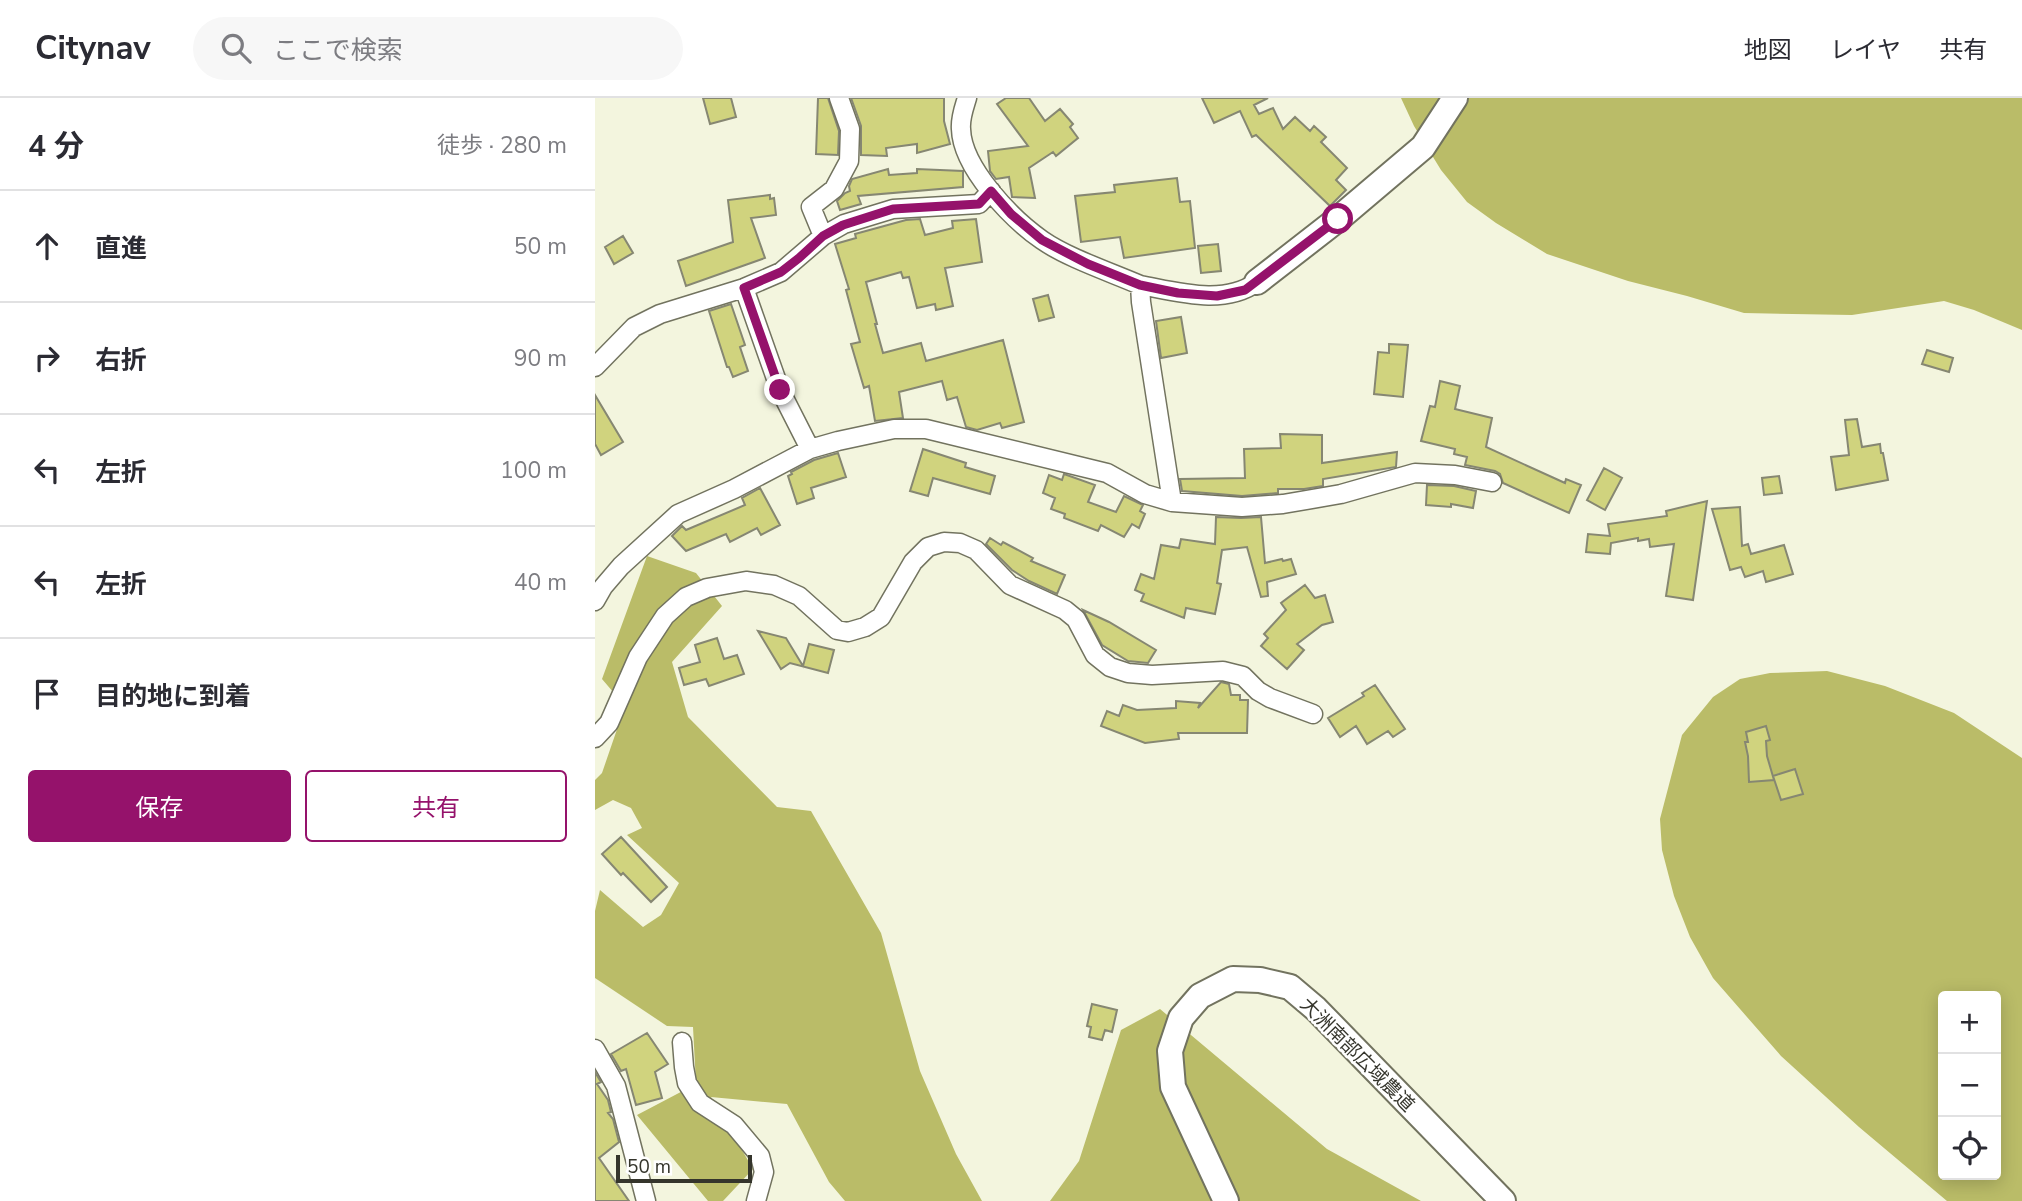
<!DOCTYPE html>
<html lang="ja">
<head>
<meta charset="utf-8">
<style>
  body { margin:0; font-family:"Nunito Sans","Noto Sans JP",sans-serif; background:#f7f7f7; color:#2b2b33 }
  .controls { position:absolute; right:21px; bottom:21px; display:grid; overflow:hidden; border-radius:7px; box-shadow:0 4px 18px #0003 }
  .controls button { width:63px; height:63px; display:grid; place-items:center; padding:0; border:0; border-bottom:2px solid #e1e1e2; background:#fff; color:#2b2b33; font:35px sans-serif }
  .scale { position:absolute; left:21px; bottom:18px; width:136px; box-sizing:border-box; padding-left:7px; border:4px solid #35352c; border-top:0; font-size:19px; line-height:24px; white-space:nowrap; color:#35352c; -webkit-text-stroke:5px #fff; paint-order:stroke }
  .stop { position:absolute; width:21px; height:21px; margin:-16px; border:5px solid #95126b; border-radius:50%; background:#fff }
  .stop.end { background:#95126b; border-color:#fff; box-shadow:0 2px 7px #0008 }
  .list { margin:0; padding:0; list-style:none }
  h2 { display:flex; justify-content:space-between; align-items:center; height:91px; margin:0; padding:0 28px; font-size:30px }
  h2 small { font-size:23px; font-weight:400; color:#7c7c81 }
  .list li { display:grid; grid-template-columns:46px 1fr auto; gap:21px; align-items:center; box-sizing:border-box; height:112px; padding:0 28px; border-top:2px solid #e1e1e2 }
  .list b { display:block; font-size:26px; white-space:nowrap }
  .list em { font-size:23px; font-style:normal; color:#7c7c81 }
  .actions { display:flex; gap:14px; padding:21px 28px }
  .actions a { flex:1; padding:16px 0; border:2px solid #95126b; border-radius:7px; text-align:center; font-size:24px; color:#95126b }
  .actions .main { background:#95126b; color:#fff }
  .icon { flex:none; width:38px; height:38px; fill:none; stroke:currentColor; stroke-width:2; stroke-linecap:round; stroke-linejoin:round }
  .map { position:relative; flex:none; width:1427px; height:1103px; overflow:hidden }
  header { display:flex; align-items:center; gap:42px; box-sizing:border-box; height:98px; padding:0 35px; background:#fff; border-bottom:2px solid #e1e1e2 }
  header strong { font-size:33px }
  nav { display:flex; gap:38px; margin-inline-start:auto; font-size:24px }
  .search { width:490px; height:63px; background:#f7f7f7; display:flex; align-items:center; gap:18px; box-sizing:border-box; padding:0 24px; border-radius:38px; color:#7c7c81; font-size:26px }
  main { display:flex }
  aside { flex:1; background:#fff }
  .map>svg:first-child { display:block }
  .forest { fill:#babc68; fill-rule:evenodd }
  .building { fill:#d0d37e; stroke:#868772; stroke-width:2 }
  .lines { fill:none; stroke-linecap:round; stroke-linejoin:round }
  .street-casing { stroke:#72735f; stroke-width:21 }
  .secondary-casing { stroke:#72735f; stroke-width:28 }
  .street { stroke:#fff; stroke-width:18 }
  .secondary { stroke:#fff; stroke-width:24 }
  .route { stroke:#95126b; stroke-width:9 }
  .labels { text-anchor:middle; stroke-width:5; stroke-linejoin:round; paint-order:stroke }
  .street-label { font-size:19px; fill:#35352c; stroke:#fff }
</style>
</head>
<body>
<header>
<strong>Citynav</strong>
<div class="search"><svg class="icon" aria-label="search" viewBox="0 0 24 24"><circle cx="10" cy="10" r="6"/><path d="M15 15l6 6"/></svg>ここで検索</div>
<nav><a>地図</a><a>レイヤ</a><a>共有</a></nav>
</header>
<main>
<aside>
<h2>4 分<small>徒歩 · 280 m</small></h2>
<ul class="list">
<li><svg class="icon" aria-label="ahead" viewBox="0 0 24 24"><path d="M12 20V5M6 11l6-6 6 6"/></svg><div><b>直進</b></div><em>50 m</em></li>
<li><svg class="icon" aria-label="right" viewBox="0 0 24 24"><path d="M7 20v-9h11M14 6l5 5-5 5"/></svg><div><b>右折</b></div><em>90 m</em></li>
<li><svg class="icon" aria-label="left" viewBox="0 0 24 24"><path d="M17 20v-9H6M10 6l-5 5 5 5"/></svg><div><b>左折</b></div><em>100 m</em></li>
<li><svg class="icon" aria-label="left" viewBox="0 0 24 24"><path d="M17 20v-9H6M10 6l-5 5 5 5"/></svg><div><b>左折</b></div><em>40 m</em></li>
<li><svg class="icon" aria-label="arrive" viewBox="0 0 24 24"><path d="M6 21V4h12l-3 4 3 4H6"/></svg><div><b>目的地に到着</b></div></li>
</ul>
<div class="actions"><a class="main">保存</a><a>共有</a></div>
</aside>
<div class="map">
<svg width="1427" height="1103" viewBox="0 0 1427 1103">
  <rect width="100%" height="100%" fill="#f3f5de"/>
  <!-- forest -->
  <path class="forest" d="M 806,0 L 1427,0 L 1427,232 L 1379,212 L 1349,203 L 1257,217 L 1149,215 L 1092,198 L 1033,183 L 952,156 L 901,125 L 872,104 L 846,72 L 819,28 Z
    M 52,458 L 101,475 L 127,508 L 77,564 L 93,619 L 182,709 L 216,713 L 286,835 L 325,973 L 361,1056 L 387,1103 L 250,1103 L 234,1084 L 192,1006 L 116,999 L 158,1071 L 128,1103 L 113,1103 L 42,1017 L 101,986 L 98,929 L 72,928 L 0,880 L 0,813 L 5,792 L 48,829 L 66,817 L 84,785 L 32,737 L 47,730 L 36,710 L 18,702 L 0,712 L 0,682 L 7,675 L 30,608 L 7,581 Z
    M 1232,573 L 1290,588 L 1359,615 L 1427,660 L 1427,1103 L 1352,1103 L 1264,1029 L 1186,958 L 1118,880 L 1095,839 L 1079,798 L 1067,752 L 1065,721 L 1087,637 L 1118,599 L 1145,581 L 1175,575 ZM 1348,898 L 1401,898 L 1401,1077 L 1348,1077 Z
    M 565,911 L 732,1051 L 826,1103 L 455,1103 L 484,1063 L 526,932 Z"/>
  <!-- building -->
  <path class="building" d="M 108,0 L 136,0 L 141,19 L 115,26 Z
    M 223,0 L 233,0 L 244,33 L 243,57 L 221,56 Z
    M 256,0 L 349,0 L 349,23 L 355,46 L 322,55 L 322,46 L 291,50 L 292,58 L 266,57 L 266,28 Z
    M 411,0 L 434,0 L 450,23 L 465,11 L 478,26 L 475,29 L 483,40 L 461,58 L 458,54 L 434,70 L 440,100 L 417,99 L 414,79 L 401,81 L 395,73 L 393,53 L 433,48 L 402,6 Z
    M 607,0 L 673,0 L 659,7 L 664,16 L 678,10 L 688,31 L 700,19 L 715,33 L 719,28 L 731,39 L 726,44 L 752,70 L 741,82 L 751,92 L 735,108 L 661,37 L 657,39 L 645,13 L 619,25 Z
    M 293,71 L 294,77 L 322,75 L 322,71 L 368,73 L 368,89 L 263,98 L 266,106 L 245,112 L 242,103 L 250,95 L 255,93 L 254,88 L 257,81 Z
    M 582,80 L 585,104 L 595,103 L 600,150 L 529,160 L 525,139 L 486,144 L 480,98 L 520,94 L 519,87 Z
    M 175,97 L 175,101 L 179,100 L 181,117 L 156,120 L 170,160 L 91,188 L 83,163 L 138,144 L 133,102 Z
    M 325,121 L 330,137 L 358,130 L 357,123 L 381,121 L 387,164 L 350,170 L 358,208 L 341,212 L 340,206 L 322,210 L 314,179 L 308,180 L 306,174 L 271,184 L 282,226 L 280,226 L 288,255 L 326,245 L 331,263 L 408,242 L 429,324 L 407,330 L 405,325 L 382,332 L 371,329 L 362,299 L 352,302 L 347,283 L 304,294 L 308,320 L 280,323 L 274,288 L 269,290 L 256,246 L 265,244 L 251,192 L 254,191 L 240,146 L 261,140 L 260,136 L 311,122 Z
    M 28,138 L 38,155 L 19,166 L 10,149 Z
    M 623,146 L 626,173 L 606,175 L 603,148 Z
    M 453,197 L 459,219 L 444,223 L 438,201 Z
    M 136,206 L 150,247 L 145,249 L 153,273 L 138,279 L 134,269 L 132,269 L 114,213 Z
    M 586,219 L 592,255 L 566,260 L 561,223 Z
    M 794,246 L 813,247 L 808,299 L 779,296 L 783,254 L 794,255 Z
    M 1332,252 L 1358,260 L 1354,274 L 1327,266 Z
    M 845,283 L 865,288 L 860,311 L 897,320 L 891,349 L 970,385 L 971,381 L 986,387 L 974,415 L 908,385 L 905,376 L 900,373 L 870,367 L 872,359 L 859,356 L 860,351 L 826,343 L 835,308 L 840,309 Z
    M 0,297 L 28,344 L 6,357 L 0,346 Z
    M 1262,321 L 1267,349 L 1285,346 L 1286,355 L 1288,355 L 1293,382 L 1241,392 L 1236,359 L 1254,357 L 1250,322 Z
    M 685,336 L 727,337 L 727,365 L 802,354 L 801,369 L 728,381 L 728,388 L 709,391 L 683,391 L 683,395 L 647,398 L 587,393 L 585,381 L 650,380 L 649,351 L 686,350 Z
    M 328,351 L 371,365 L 370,369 L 400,378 L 395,396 L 338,380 L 333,398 L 315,393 Z
    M 243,355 L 251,379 L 216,390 L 219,400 L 202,406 L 193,378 L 197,376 L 196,374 L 219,362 Z
    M 1009,370 L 1027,380 L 1010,412 L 992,402 Z
    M 469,376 L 500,387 L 493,404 L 521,414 L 529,398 L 548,407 L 545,413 L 550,416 L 544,430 L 537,426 L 529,439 L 506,427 L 503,433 L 469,420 L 470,416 L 456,411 L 460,400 L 448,395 L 454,377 L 467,382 Z
    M 1184,378 L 1187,395 L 1169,397 L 1167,380 Z
    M 832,387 L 859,388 L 881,393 L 878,410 L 856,406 L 856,409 L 831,407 Z
    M 165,390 L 185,427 L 166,437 L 162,430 L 135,444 L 131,436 L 91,453 L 77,438 L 87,428 L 91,432 L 150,407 L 147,400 Z
    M 1112,403 L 1098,502 L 1071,498 L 1079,446 L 1055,449 L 1054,441 L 1043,443 L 1043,440 L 1016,445 L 1015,456 L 991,454 L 993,436 L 1015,438 L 1013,426 L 1072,418 L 1071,413 Z
    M 1145,409 L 1147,448 L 1153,446 L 1156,456 L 1189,447 L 1198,476 L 1171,484 L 1168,473 L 1150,479 L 1146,469 L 1135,472 L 1117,411 Z
    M 621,419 L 646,420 L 666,419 L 670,465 L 687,461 L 688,463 L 696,461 L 701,476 L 672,484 L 673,498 L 666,499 L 652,449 L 627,452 L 622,485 L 626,486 L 620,516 L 591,510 L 589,520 L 546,503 L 549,496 L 540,492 L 546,476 L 559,481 L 566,447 L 584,450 L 586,441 L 620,446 Z
    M 395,440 L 406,447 L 408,444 L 438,460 L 436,463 L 470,477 L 462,496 L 434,483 L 417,472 L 391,446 Z
    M 710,487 L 720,500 L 730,497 L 738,524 L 727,527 L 702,546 L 709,552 L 692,571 L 666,548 L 673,540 L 669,536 L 691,512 L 686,505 Z
    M 488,512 L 514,524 L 561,552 L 553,565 L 533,563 L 507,547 Z
    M 163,533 L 191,540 L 208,568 L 214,546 L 239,552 L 233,575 L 195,565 L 186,571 Z
    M 122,540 L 129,561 L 142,557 L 149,576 L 114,588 L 111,581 L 89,587 L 84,570 L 105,564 L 100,547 Z
    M 626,584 L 634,586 L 636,597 L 645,597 L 645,602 L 653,602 L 652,635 L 583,635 L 584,641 L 550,645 L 506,628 L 512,613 L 524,618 L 528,607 L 542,612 L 581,610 L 581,603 L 605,605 L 603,610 Z
    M 780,587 L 810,631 L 798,639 L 793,633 L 772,646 L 761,628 L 745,639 L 733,620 L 769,598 L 767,595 Z
    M 1171,628 L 1175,642 L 1171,643 L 1172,658 L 1179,682 L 1154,684 L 1153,658 L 1150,644 L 1153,644 L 1151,634 Z
    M 1200,671 L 1208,696 L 1186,702 L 1178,678 Z
    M 26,739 L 72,789 L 56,804 L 28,775 L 26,777 L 7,756 Z
    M 497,906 L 522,912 L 517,934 L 510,932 L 507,942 L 494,939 L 496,929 L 492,928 Z
    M 52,935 L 73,966 L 60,974 L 67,1000 L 41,1007 L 31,971 L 26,973 L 16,956 Z
    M 0,974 L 6,984 L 2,986 L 13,1002 L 16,1014 L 13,1015 L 18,1021 L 24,1044 L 4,1060 L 34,1103 L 0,1103 Z"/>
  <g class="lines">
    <defs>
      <path id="street" d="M 372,0 C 369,10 365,20 366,31 C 367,70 417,121 447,142 C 473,160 515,174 545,187 L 546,204 L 577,404
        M 228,138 L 216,109 L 239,91 L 254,63 L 255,31 L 244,0
        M 545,187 C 583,194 629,208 662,184
        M 149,190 L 185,292 L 215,351
        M 0,269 L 39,229 L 65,216 L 149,190 L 186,174 L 228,138 L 249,126 L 298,111 L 384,106 L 396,93
        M 0,503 L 8,489 L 26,468 L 83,416 L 139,391 L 215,351 L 243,343 L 299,331 L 331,331 L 512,375 L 550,396 L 577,404 L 647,409 L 688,406 L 746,396 L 820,375 L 860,377 L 897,384
        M 0,640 L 14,625 L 43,559 L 70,518 L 91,499 L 112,490 L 151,483 L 179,487 L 204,498 L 242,532 L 253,534 L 270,529 L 286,519 L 318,464 L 333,449 L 349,444 L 365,445 L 381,452 L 415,487 L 470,512 L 481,521 L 500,557 L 515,569 L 533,575 L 557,577 L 628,573 L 648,578 L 663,593 L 675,600 L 718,616
        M 87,944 L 89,969 L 92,985 L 105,1005 L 139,1027 L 165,1058 L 169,1074 L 161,1103
        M 0,951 L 21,988 L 51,1103"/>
      <path id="secondary" d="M 662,184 L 743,121 L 828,49 L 860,0
        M 631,1103 L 578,989 L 575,953 L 586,920 L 605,898 L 638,881 L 665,882 L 695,889 L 721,911 L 908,1103"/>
    </defs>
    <!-- street casing -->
    <use href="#street" class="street-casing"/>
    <!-- secondary casing -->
    <use href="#secondary" class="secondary-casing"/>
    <!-- street -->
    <use href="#street" class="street"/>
    <!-- secondary -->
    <use href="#secondary" class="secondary"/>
  </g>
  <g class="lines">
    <!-- route -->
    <path class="route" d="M 185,292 L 149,190 L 186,174 L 204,160 L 228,138 L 248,127 L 298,111 L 384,106 L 396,93 L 416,116 L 447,142 L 493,166 L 545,187 L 583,195 L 622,198 L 650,192 L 743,121"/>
  </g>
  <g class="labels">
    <!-- street labels -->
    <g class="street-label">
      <text transform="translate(763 956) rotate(45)" y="7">大洲南部広域農道</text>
    </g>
  </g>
</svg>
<div class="controls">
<button>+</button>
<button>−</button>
<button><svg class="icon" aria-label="locate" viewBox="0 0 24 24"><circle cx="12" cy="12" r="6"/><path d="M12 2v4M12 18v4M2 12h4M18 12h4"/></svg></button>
</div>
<div class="scale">50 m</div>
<div class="stop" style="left:743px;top:121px"></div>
<div class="stop end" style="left:185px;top:292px"></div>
</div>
</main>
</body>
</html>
